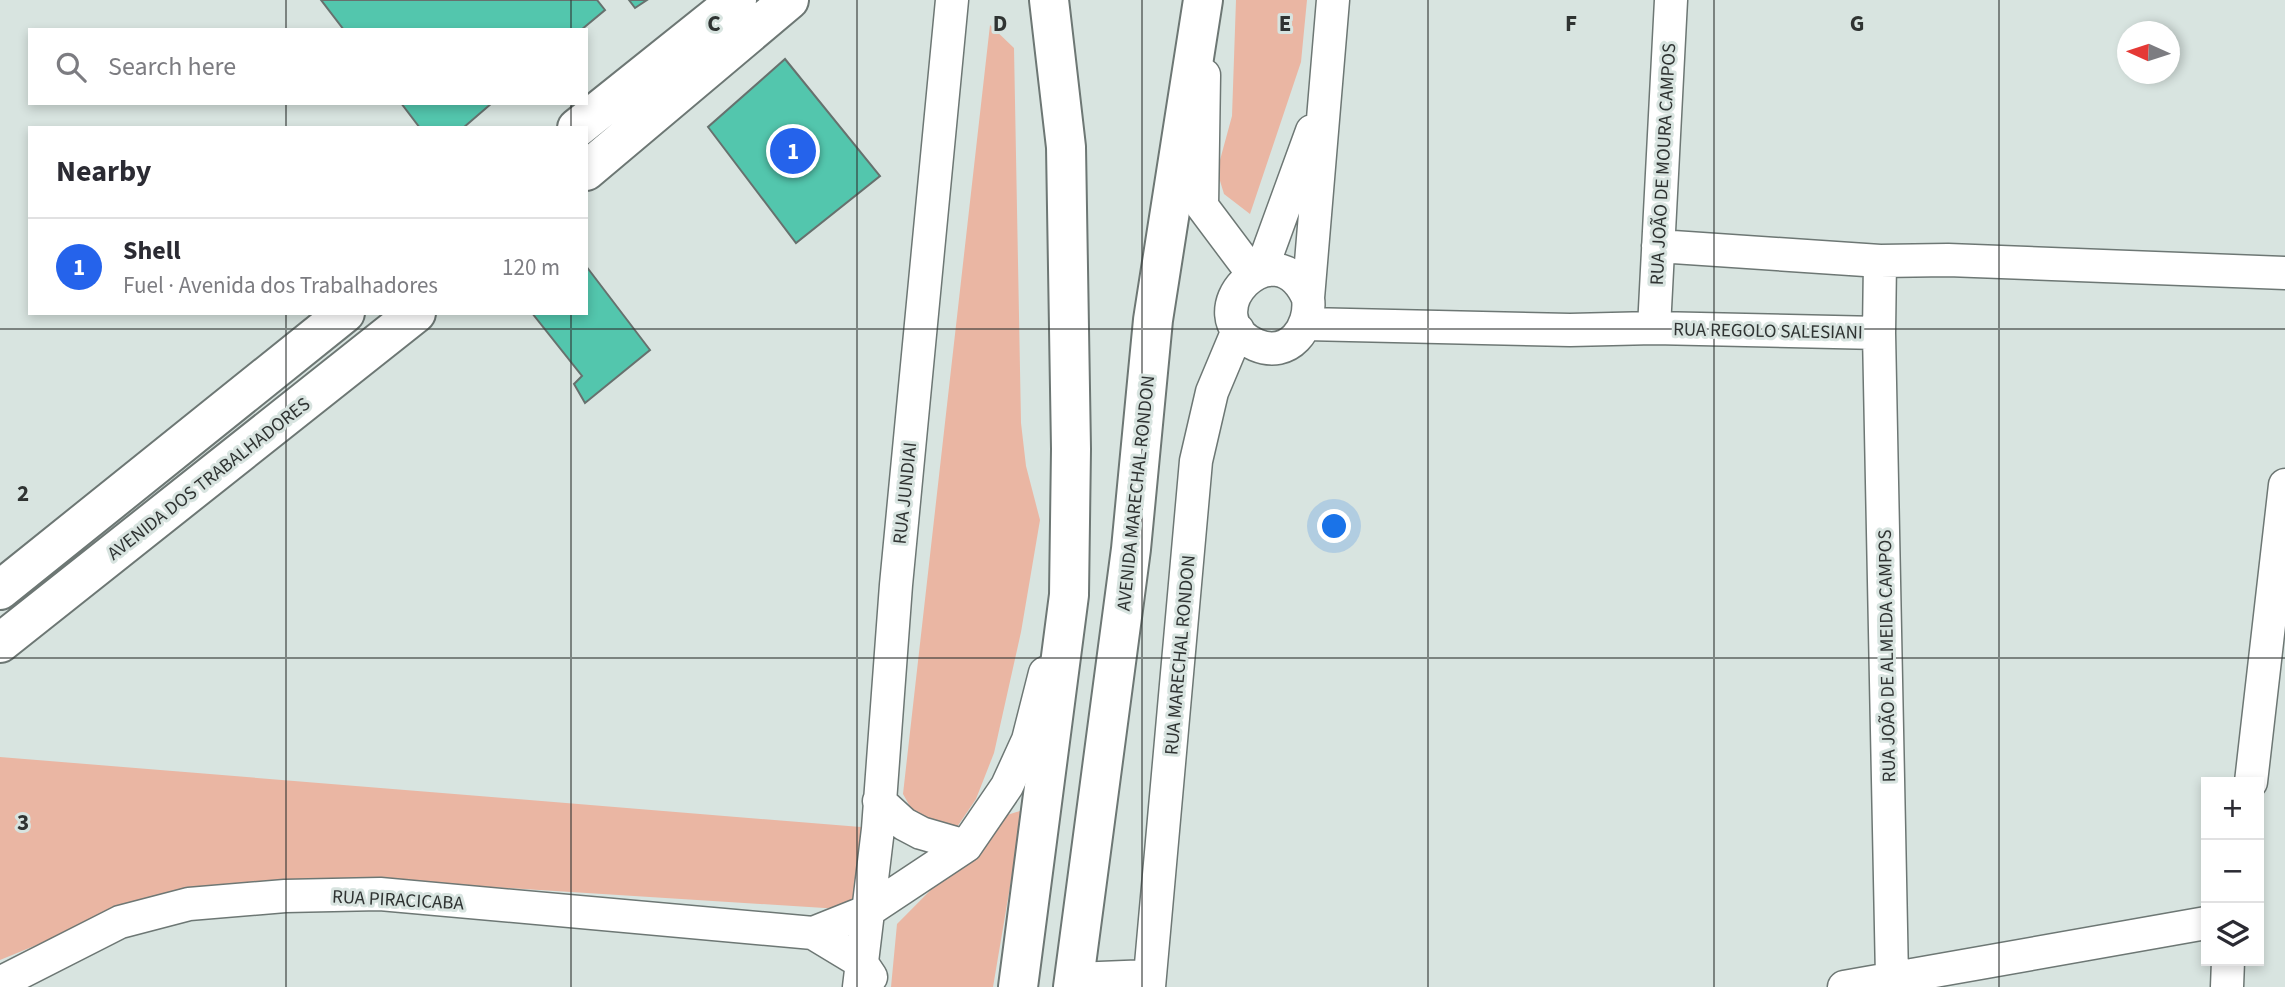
<!DOCTYPE html>
<html lang="en">
<head>
<meta charset="utf-8">
<style>
  body { margin:0; font-family:"Source Sans 3",sans-serif; background:#f7f7f7; color:#2b2b33 }
  .controls { position:absolute; right:21px; bottom:21px; display:grid; overflow:hidden; border-radius:0px; box-shadow:0 4px 10px #0003 }
  .controls button { width:63px; height:63px; display:grid; place-items:center; padding:0; border:0; border-bottom:2px solid #e1e1e2; background:#fff; color:#2b2b33; font:35px sans-serif }
  .compass { position:absolute; left:2117px; top:21px; width:63px; height:63px; border-radius:50%; background:#fff; box-shadow:0 4px 10px #0003; rotate:273deg }
  .you { position:absolute; left:1335px; top:527px; width:24px; height:24px; margin:-18px; border:5px solid #fff; border-radius:50%; background:#1a73e8; box-shadow:0 0 0 10px #1a73e833 }
  .badge { display:grid; place-items:center; width:46px; height:46px; border-radius:50%; background:#2563eb; color:#fff; font-size:23px; font-weight:700 }
  .pin { position:absolute; translate:-50% -50%; border:4px solid #fff; box-shadow:0 2px 7px #0006 }
  .list { margin:0; padding:0; list-style:none }
  h2 { display:flex; justify-content:space-between; align-items:center; height:91px; margin:0; padding:0 28px; font-size:30px }
  h2 small { font-size:23px; font-weight:400; color:#7c7c81 }
  .list li { display:grid; grid-template-columns:46px 1fr auto; gap:21px; align-items:center; box-sizing:border-box; height:98px; padding:0 28px; border-top:2px solid #e1e1e2 }
  .list b { display:block; font-size:26px; white-space:nowrap }
  .list p { margin:0; font-size:23px; white-space:nowrap; color:#7c7c81 }
  .list em { font-size:23px; font-style:normal; color:#7c7c81 }
  .icon { flex:none; width:38px; height:38px; fill:none; stroke:currentColor; stroke-width:2; stroke-linecap:round; stroke-linejoin:round }
  .map { position:relative; flex:none; width:2285px; height:987px; overflow:hidden }
  .search { position:absolute; background:#fff; box-shadow:0 4px 10px #0003; left:28px; top:28px; width:560px; height:77px; display:flex; align-items:center; gap:18px; box-sizing:border-box; padding:0 24px; border-radius:0px; color:#7c7c81; font-size:26px }
  .panel { position:absolute; background:#fff; box-shadow:0 4px 10px #0003; left:28px; top:126px; width:560px; height:189px; border-radius:0px }
  .map>svg:first-child { display:block }
  .green { fill:#eab6a3 }
  .building { fill:#53c6ad; stroke:#67716e; stroke-width:2 }
  .lines { fill:none; stroke-linecap:round; stroke-linejoin:round }
  .minor-casing { stroke:#6d7774; stroke-width:35 }
  .secondary-casing { stroke:#6d7774; stroke-width:42 }
  .minor { stroke:#fff; stroke-width:32 }
  .secondary { stroke:#fff; stroke-width:38 }
  .grid { fill:none; stroke:#2f3332; stroke-width:2; stroke-opacity:0.55 }
  .labels { text-anchor:middle; stroke-width:6; stroke-linejoin:round; paint-order:stroke }
  .street-label { font-size:19px; fill:#2f3332; stroke:#d8e4e0 }
  .grid-label { font-size:23px; text-anchor:middle; font-weight:bold; fill:#2f3332; stroke:#d8e4e0; stroke-width:6; stroke-linejoin:round; paint-order:stroke }
</style>
</head>
<body>
<div class="map">
<svg width="2285" height="987" viewBox="0 0 2285 987">
  <rect width="100%" height="100%" fill="#d8e4e0"/>
  <!-- green -->
  <path class="green" d="M 1236,0 L 1307,0 L 1301,62 L 1250,214 L 1224,194 L 1217,171 L 1232,116 Z
    M 990,25 L 1014,48 L 1021,423 L 1026,466 L 1040,520 L 1021,632 L 994,753 L 976,799 L 955,830 L 913,812 L 903,794 Z
    M 0,757 L 873,828 L 856,910 L 379,880 L 122,910 L 0,960 Z
    M 1023,810 L 993,987 L 891,987 L 897,924 L 1004,816 Z"/>
  <!-- building -->
  <path class="building" d="M 321,0 L 597,0 L 605,10 L 581,30 L 344,30 Z
    M 629,0 L 647,0 L 635,8 Z
    M 785,59 L 880,176 L 796,243 L 708,127 Z
    M 401,103 L 492,103 L 463,128 L 420,128 Z
    M 586,266 L 650,350 L 585,403 L 574,384 L 582,376 L 532,313 L 586,313 Z"/>
  <g class="lines">
    <defs>
      <path id="minor" d="M 1204,75 L 1202,206 L 1253,274
        M 1658,246 L 1880,261
        M 1261,271 L 1312,131
        M 1308,298 C 1275,224 1189,315 1256,345 C 1289,359 1312,328 1308,298 L 1333,0
        M 1306,324 L 1570,330 L 1654,328 L 1879,333 L 1880,261 L 1948,260 L 2285,273
        M 1654,328 L 1671,0
        M 1879,333 L 1892,978
        M 2251,782 L 2285,485
        M 879,801 L 904,824 L 921,833 L 966,846
        M 813,933 L 868,911 L 966,846 L 1007,786 L 1028,740 L 1045,673
        M 1074,979 L 1150,976
        M 0,983 L 120,922 L 189,904 L 285,896 L 380,894 L 813,933 L 861,962 L 871,977
        M 859,987 L 878,829 L 896,585 L 952,0
        M 1149,987 L 1196,461 L 1212,392 L 1238,330
        M 1844,987 L 2206,923
        M 2227,987 L 2228,961"/>
      <path id="secondary" d="M 577,128 L 737,0
        M 586,171 L 789,0
        M 0,590 L 345,313
        M 0,643 L 416,313
        M 1018,987 L 1069,595 L 1071,449 L 1066,147 L 1049,0
        M 1073,987 L 1131,549 L 1153,320 L 1203,0"/>
    </defs>
    <!-- minor casing -->
    <use href="#minor" class="minor-casing"/>
    <!-- secondary casing -->
    <use href="#secondary" class="secondary-casing"/>
    <!-- minor -->
    <use href="#minor" class="minor"/>
    <!-- secondary -->
    <use href="#secondary" class="secondary"/>
  </g>
  <!-- grid -->
  <path class="grid" d="M 286,0 L 286,30M 571,0 L 571,30M 857,0 L 857,987M 1142,0 L 1142,987M 1428,0 L 1428,987M 1714,0 L 1714,987M 1999,0 L 1999,987M 286,103 L 286,128M 571,103 L 571,128M 286,313 L 286,987M 571,313 L 571,987M 0,329 L 2285,329M 0,658 L 2285,658"/>
  <g class="labels">
    <!-- street labels -->
    <g class="street-label">
      <text transform="translate(1662 164) rotate(-87)" y="7">RUA JOÃO DE MOURA CAMPOS</text>
      <text transform="translate(1768 330) rotate(1)" y="7">RUA REGOLO SALESIANI</text>
      <text transform="translate(208 478) rotate(-38)" y="7">AVENIDA DOS TRABALHADORES</text>
      <text transform="translate(904 493) rotate(-84)" y="7">RUA JUNDIAI</text>
      <text transform="translate(1135 493) rotate(-84)" y="7">AVENIDA MARECHAL RONDON</text>
      <text transform="translate(1179 655) rotate(-85)" y="7">RUA MARECHAL RONDON</text>
      <text transform="translate(1886 656) rotate(-91)" y="7">RUA JOÃO DE ALMEIDA CAMPOS</text>
      <text transform="translate(398 899) rotate(3)" y="7">RUA PIRACICABA</text>
    </g>
  </g>
  <g class="grid-label">
    <text x="714" y="31">C</text>
    <text x="1000" y="31">D</text>
    <text x="1285" y="31">E</text>
    <text x="1571" y="31">F</text>
    <text x="1857" y="31">G</text>
    <text x="23" y="501">2</text>
    <text x="23" y="830">3</text>
  </g>
</svg>
<div class="controls">
<button>+</button>
<button>−</button>
<button><svg class="icon" aria-label="layers" viewBox="0 0 24 24"><path d="M12 4l9 5-9 5-9-5zM3 14l9 5 9-5"/></svg></button>
</div>
<svg class="compass" viewBox="-18 -18 36 36"><path d="M0-13l5 13h-10z" fill="#e53935"/><path d="M0 13l5-13h-10z" fill="#7c7c81"/></svg>
<div class="you"></div>
<div class="pin badge" style="left:793px;top:151px">1</div>
<div class="search"><svg class="icon" aria-label="search" viewBox="0 0 24 24"><circle cx="10" cy="10" r="6"/><path d="M15 15l6 6"/></svg>Search here</div>
<section class="panel">
<h2>Nearby<small></small></h2>
<ul class="list">
<li><span class="badge">1</span><div><b>Shell</b><p>Fuel · Avenida dos Trabalhadores</p></div><em>120 m</em></li>
</ul>
</section>
</div>
</body>
</html>
